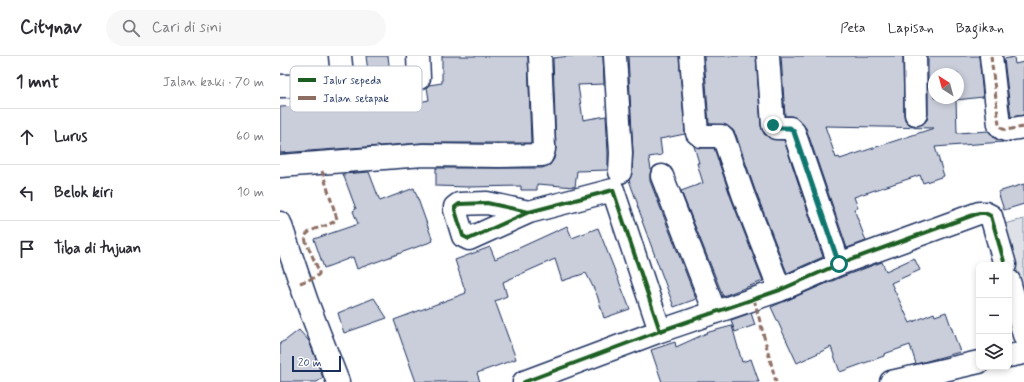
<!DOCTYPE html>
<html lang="id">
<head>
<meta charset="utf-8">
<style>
  body { margin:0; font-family:Mynerve,sans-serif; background:#f7f7f7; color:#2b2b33 }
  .controls { position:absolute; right:12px; bottom:12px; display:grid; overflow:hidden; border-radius:8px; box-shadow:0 2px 6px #0003 }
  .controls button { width:36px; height:36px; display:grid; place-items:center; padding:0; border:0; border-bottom:1px solid #e1e1e2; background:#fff; color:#2b2b33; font:20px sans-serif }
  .compass { position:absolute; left:648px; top:12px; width:36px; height:36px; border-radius:50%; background:#fff; box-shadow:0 2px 6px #0003; rotate:324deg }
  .scale { position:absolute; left:12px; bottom:10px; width:49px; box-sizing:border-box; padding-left:4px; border:2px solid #1b2f5e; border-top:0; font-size:11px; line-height:14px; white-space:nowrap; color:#1b2f5e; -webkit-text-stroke:3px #fff; paint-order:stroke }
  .stop { position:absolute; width:12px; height:12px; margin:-9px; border:3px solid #0f766e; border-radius:50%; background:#fff }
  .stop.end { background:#0f766e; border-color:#fff; box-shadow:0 1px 4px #0008 }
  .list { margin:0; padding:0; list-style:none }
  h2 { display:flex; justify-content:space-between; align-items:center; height:52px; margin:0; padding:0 16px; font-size:17px }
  h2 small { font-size:13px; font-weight:400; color:#7c7c81 }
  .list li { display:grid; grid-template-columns:26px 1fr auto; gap:12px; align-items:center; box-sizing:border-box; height:56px; padding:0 16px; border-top:1px solid #e1e1e2 }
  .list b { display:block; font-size:15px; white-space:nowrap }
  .list em { font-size:13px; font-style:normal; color:#7c7c81 }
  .icon { flex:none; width:22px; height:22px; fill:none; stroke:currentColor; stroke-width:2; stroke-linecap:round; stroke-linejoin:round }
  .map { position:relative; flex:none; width:744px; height:326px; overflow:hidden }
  header { display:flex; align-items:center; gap:24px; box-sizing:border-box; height:56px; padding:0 20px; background:#fff; border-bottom:1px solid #e1e1e2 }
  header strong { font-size:19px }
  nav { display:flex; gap:22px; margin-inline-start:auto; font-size:14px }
  .search { width:280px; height:36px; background:#f7f7f7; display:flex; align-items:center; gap:10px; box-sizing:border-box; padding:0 14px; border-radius:22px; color:#7c7c81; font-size:15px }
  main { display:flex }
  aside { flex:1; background:#fff }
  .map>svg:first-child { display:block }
  .green { fill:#dee1e7; stroke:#7c88a2 }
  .building { fill:#caceda; stroke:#1b2f5e; fill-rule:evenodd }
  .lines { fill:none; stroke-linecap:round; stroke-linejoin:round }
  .minor-casing { stroke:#1b2f5e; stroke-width:25 }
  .minor { stroke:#fff; stroke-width:22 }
  .quiet { stroke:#8d6e63; stroke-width:3; stroke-dasharray:6 3; stroke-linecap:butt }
  .cycleway-casing { stroke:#fff; stroke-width:6 }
  .cycleway { stroke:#1b5e20; stroke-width:4 }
  .route { stroke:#0f766e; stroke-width:5 }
  .key { fill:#fff; stroke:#bbc1cf; stroke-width:1 }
  .key-label { font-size:11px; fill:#1b2f5e }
</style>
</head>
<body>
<header>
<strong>Citynav</strong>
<div class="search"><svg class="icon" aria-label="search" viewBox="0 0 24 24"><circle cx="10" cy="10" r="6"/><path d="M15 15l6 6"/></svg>Cari di sini</div>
<nav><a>Peta</a><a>Lapisan</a><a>Bagikan</a></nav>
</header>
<main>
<aside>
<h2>1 mnt<small>Jalan kaki · 70 m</small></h2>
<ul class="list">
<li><svg class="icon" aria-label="ahead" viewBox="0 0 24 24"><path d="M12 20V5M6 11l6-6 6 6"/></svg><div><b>Lurus</b></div><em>60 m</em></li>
<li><svg class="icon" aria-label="left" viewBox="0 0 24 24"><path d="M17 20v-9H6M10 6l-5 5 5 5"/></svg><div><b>Belok kiri</b></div><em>10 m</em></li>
<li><svg class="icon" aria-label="arrive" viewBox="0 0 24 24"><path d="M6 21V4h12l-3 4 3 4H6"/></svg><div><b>Tiba di tujuan</b></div></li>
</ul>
</aside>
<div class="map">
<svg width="744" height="326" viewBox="0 0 744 326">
  <rect width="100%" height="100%" fill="#fff"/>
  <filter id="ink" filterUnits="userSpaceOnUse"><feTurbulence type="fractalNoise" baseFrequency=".025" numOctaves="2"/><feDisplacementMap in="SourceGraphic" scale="8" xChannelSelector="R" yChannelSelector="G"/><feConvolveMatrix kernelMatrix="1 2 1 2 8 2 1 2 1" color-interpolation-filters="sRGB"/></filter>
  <g filter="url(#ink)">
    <!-- green -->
    <path class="green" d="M 744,163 L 744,239 L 724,168 Z"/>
    <!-- building -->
    <path class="building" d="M 86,0 L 108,0 L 114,51 L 149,44 L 147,31 L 149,29 L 162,27 L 162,0 L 248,0 L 251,87 L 142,87 L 0,97 L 0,51 L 92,46 Z
      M 290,0 L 323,0 L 324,28 L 298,29 L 303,64 L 326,60 L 328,97 L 328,114 L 297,115 L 295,131 L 257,128 L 257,134 L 241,134 L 241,130 L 189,131 L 156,130 L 156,112 L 262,112 L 270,109 L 274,103 L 276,92 L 273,2 Z
      M 348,0 L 399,0 L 405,78 L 380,83 L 382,99 L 369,101 L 371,114 L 370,118 L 370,125 L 416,243 L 394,251 L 362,165 L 363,165 L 357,149 L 358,149 L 349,124 L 352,117 L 353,96 Z
      M 424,0 L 476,0 L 481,70 L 484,78 L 491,83 L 504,84 L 543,201 L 507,217 L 475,134 L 456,79 L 453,74 L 446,69 L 429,68 Z
      M 501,0 L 623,0 L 624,59 L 625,64 L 630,69 L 636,70 L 643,68 L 647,64 L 648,58 L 648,0 L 699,0 L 703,41 L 676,44 L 677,77 L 709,75 L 714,82 L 723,86 L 655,91 L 664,120 L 643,127 L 640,119 L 574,141 L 578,152 L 574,153 L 586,185 L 567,192 L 526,72 L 518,63 L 511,60 L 505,60 ZM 654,18 L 678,18 L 678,42 L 654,42 ZM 545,70 L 654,72 L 560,103 L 559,101 L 556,102 Z
      M 734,1 L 735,8 L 744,6 L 744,59 L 731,61 L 724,3 Z
      M 414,90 L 421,92 L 434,92 L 451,142 L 483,225 L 443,240 L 401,135 L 423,127 L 417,107 L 419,107 Z
      M 89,116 L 100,145 L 134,132 L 153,185 L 77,213 L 73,201 L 44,212 L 34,183 L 78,168 L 73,155 L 76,153 L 63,118 Z
      M 744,128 L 744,148 L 724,154 L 718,136 Z
      M 287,170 L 292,182 L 318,172 L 350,253 L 324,262 L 317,239 L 306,217 L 282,225 L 275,203 L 223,226 L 227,240 L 215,245 L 236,303 L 197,317 L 200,326 L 136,326 L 114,264 L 186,237 L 175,204 L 210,191 L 215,203 Z
      M 634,202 L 640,214 L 611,227 L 630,267 L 654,257 L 655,260 L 666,256 L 680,296 L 636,308 L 630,289 L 604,298 L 604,300 L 560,316 L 551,291 L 517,307 L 491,251 L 564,220 L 602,206 L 606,215 Z
      M 94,242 L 107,262 L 64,277 L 58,257 Z
      M 471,257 L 475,269 L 455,276 L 451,264 Z
      M 452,270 L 462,306 L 471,303 L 479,326 L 382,326 L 371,294 L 395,286 L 396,291 L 429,276 Z
      M 19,274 L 29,285 L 43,322 L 37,326 L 0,326 L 0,287 L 6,284 Z"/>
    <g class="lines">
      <defs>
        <path id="minor" d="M 138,0 L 139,22
          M 335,0 L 341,97 L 340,116
          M 411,0 L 417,77 L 421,80 L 441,80 L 444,83 L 463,138 L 500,234
          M 488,0 L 493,69 L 496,72 L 510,72 L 514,76 L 559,208
          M 635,0 L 636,58
          M 711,0 L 719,69 L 723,73 L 726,74 L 744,71
          M 0,30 L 63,29 L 60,0
          M 0,110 L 143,99 L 219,100 L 262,99 L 264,93 L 260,0
          M 382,120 L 435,256
          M 249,156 L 189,183 L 183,180 L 175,154 L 175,151 L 179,148 L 207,147 L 249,156 L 333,134 L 380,275
          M 0,167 L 27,246 L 58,326
          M 729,225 L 744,279
          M 729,300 L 744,297
          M 244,326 L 380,275 L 500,234 L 559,208 L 699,157 L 705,157 L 711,160 L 725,209
          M 611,326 L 699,306"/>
      </defs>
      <!-- minor casing -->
      <use href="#minor" class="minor-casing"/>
      <!-- minor -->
      <use href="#minor" class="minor"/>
      <!-- quiet -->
      <path class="quiet" d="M 711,0 L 719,69 L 723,73 L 726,74 L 744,71
        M 63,29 L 110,29
        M 20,227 L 36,221 L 39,218 L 39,215 L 26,186 L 25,180 C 33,170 48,172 57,163 L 42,115
        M 474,243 L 496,326"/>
      <defs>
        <path id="cycleway" d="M 249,156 L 189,183 L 183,180 L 175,154 L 175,151 L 179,148 L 207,147 L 249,156 L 333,134 L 380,275
          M 244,326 L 380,275 L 500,234 L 559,208 L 699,157 L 705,157 L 711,160 L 725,209"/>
      </defs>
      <!-- cycleway casing -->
      <use href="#cycleway" class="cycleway-casing"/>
      <!-- cycleway -->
      <use href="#cycleway" class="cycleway"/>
    </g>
  </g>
  <g class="lines" filter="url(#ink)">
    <!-- route -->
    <path class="route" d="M 493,69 L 496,72 L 510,72 L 514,76 L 559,208"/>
  </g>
  <!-- legend -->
  <rect x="10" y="10" width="132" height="46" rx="6" class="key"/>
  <rect x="18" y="22" width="18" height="4" fill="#1b5e20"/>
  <rect x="18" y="40" width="18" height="4" fill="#8d6e63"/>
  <g class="key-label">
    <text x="43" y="28">Jalur sepeda</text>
    <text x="43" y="46">Jalan setapak</text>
  </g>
</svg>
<div class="controls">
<button>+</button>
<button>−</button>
<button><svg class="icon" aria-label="layers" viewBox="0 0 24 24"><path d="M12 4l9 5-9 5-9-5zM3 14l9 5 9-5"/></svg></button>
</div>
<svg class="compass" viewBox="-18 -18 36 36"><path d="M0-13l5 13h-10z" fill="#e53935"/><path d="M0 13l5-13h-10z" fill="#7c7c81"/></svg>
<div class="scale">20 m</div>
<div class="stop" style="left:559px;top:208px"></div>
<div class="stop end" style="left:493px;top:69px"></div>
</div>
</main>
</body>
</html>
